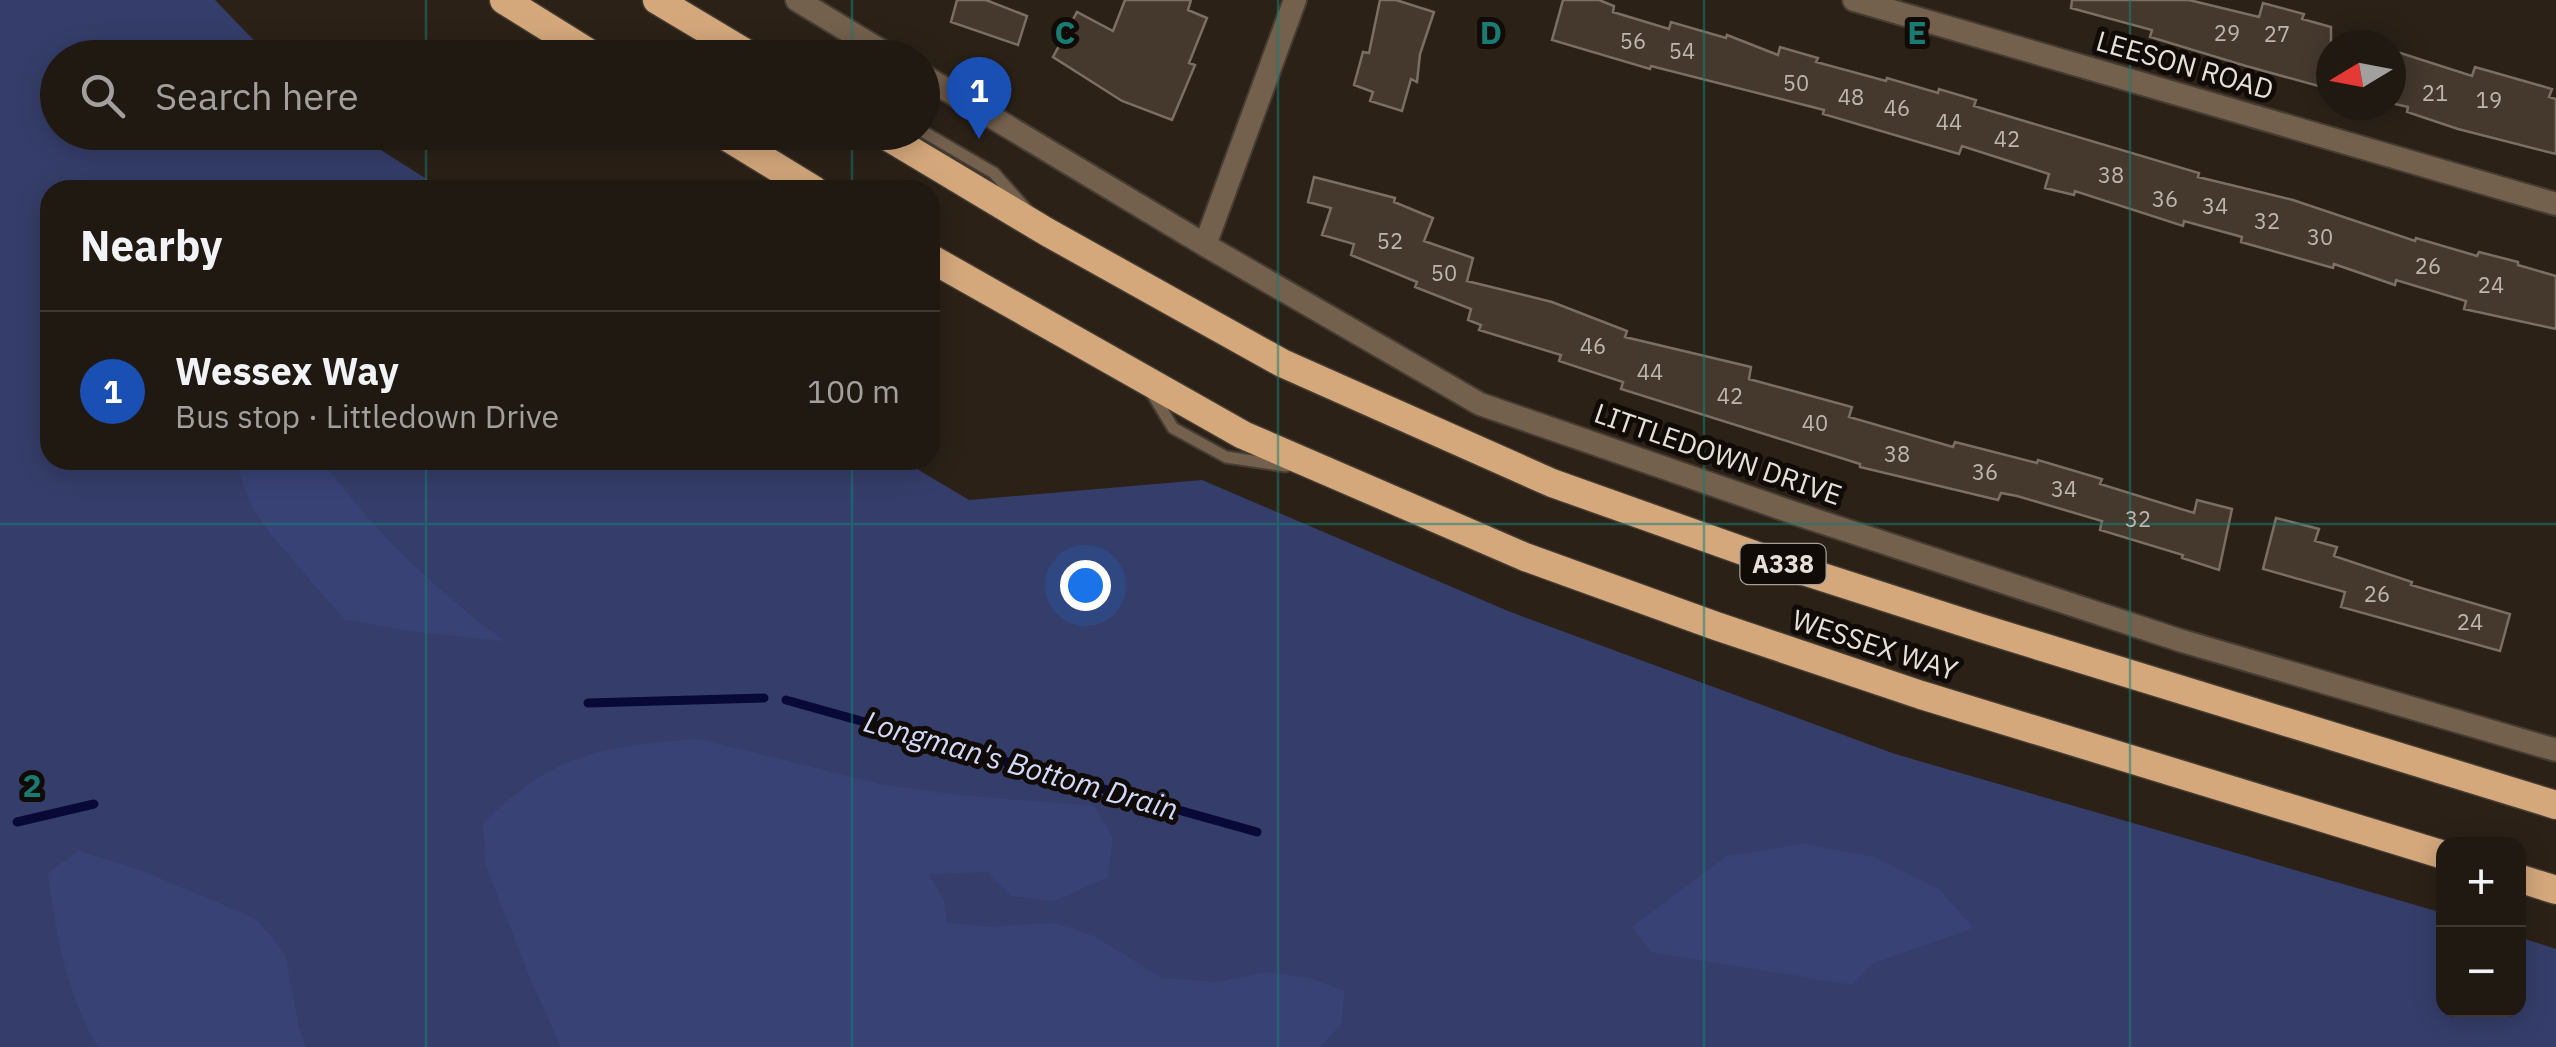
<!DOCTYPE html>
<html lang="en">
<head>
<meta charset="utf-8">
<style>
  body { margin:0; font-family:"IBM Plex Sans",sans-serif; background:#2d261f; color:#f1f3f6 }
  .controls { position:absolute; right:30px; bottom:30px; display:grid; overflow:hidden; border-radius:20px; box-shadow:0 5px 25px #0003 }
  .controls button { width:90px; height:90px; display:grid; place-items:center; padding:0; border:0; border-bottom:2px solid #3d3831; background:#201911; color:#f1f3f6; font:50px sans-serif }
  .compass { position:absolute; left:2316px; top:30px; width:90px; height:90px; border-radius:50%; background:#201911; box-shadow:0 5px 25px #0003; rotate:260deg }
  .you { position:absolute; left:1085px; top:585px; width:35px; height:35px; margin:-25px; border:8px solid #fff; border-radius:50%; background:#1a73e8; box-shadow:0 0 0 15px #1a73e833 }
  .badge { display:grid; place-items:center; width:65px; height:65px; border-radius:50%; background:#2563eb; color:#fff; font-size:32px; font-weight:700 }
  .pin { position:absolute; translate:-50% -82px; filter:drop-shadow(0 2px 5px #0008) }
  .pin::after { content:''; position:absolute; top:52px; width:35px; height:30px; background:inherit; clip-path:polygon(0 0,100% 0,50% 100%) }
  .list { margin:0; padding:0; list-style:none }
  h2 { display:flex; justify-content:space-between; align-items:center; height:130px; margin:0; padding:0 40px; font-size:42px }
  h2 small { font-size:32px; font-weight:400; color:#a2a09f }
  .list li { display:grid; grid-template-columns:65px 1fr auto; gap:30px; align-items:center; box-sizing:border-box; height:160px; padding:0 40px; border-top:2px solid #3d3831 }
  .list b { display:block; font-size:38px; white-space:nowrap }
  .list p { margin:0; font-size:32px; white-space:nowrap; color:#a2a09f }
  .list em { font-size:32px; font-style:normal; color:#a2a09f }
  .icon { flex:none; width:55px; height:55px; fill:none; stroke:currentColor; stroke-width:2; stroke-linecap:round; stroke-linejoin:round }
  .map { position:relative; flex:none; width:2556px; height:1047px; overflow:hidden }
  .search { position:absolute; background:#201911; box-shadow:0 5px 25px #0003; left:40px; top:40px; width:900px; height:110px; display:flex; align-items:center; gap:25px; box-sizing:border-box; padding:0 35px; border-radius:55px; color:#a2a09f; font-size:38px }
  .panel { position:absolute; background:#201911; box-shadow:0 5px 25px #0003; left:40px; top:180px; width:900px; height:290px; border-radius:30px }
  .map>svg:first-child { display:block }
  .green { fill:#353e6a }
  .forest { fill:#394275 }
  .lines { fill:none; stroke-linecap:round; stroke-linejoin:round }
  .stream { stroke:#090937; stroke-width:9 }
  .building { fill:#45392e; stroke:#7b6f63; stroke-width:2.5 }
  .service-casing { stroke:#453c32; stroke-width:15 }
  .minor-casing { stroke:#453c32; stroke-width:26 }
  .trunk-casing { stroke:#453c32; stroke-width:31 }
  .service { stroke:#73604d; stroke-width:11 }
  .minor { stroke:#73604d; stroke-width:22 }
  .trunk { stroke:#d5a87c; stroke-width:28 }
  .grid { fill:none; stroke:#1a7b73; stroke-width:2.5; stroke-opacity:0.55 }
  .labels { text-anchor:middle; stroke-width:10; stroke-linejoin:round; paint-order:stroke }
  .number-label { font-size:22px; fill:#beb6ae }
  .shield { fill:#100b07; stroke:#a6a09a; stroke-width:2.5 }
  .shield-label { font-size:25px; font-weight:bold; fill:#e7e0d9 }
  .street-label { font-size:28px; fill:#e7e0d9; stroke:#100b07 }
  .water-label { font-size:30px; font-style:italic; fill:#d2dafb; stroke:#100b07 }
  .grid-label { font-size:32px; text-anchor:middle; font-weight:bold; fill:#1a7b73; stroke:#100b07; stroke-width:10; stroke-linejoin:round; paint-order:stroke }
</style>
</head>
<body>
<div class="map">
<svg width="2556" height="1047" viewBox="0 0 2556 1047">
  <rect width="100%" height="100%" fill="#2b2117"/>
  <!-- green -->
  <path class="green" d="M 0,0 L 215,0 L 270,57 L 58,58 L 58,132 L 354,133 L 444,190 L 50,190 L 50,460 L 902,460 L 969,500 L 1202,480 L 1508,611 L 1895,754 L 2443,913 L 2444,1010 L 2518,1010 L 2519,937 L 2556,949 L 2556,1047 L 0,1047 Z"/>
  <!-- forest -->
  <path class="forest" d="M 240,460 L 321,460 C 376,533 431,586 504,641 L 408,631 L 344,619 L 272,536 L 251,505 L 236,464 Z
    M 698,739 L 884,785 L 968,796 L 1094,806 L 1113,838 L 1108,877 L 1055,901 L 1011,896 L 988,872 L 929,874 L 944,900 L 947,923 L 990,927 L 1054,923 L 1096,937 L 1162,978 L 1216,982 L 1268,972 L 1309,978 L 1345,991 L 1341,1024 L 1320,1047 L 561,1047 L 530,978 L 486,866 L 483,824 C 553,752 601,747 698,739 Z
    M 1803,844 L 1875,857 L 1940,890 L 1973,928 L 1872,964 L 1852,985 L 1651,952 L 1632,927 L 1727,856 Z
    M 79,851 L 143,871 L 256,919 L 285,954 L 299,1028 L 306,1047 L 98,1047 C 67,997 55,931 48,873 Z"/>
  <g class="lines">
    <!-- stream -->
    <path class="stream" d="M 786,700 L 1257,832
      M 588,703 L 764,698
      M 17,822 L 94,804"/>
  </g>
  <!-- building -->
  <path class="building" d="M 957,0 L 986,0 L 1027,16 L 1018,45 L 951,22 Z
    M 1125,0 L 1191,0 L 1188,10 L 1207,18 L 1189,63 L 1195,65 L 1172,120 L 1122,101 L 1053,57 L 1077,12 L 1113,31 Z
    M 1380,0 L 1396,0 L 1434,12 L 1420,54 L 1417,82 L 1411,79 L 1402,111 L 1370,101 L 1373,92 L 1354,85 L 1363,52 L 1369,53 Z
    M 1563,0 L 1599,0 L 1614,6 L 1613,12 L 1669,29 L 1671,22 L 1726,38 L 1727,35 L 1778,55 L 1780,47 L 1818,58 L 1816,62 L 1886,81 L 1887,78 L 1938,93 L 1939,89 L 1976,100 L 1974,106 L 2199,173 L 2198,177 L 2293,200 L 2415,241 L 2416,238 L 2477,256 L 2479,252 L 2518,262 L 2518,265 L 2556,276 L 2556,329 L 2464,309 L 2466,301 L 2396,280 L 2395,285 L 2334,264 L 2333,268 L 2241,242 L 2242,237 L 2184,221 L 2183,226 L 2075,191 L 2074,195 L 2045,188 L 2049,174 L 1962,146 L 1959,154 L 1823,114 L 1824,110 L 1651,66 L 1650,69 L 1552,40 Z
    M 2072,0 L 2189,0 L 2259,17 L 2263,3 L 2304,14 L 2302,19 L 2331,27 L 2331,72 L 2326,71 L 2322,87 L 2246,66 L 2150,37 L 2152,30 L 2071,8 Z
    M 2391,50 L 2472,76 L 2475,67 L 2552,89 L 2549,97 L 2556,99 L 2556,154 L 2458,129 L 2407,112 L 2408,107 L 2391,103 Z
    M 1314,177 L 1395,198 L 1394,202 L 1433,218 L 1424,241 L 1473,258 L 1467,281 L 1552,302 L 1627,331 L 1625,337 L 1751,367 L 1749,379 L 1852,407 L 1849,417 L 1953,447 L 1955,442 L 2037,463 L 2038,460 L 2102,479 L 2100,484 L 2194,513 L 2197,500 L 2232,509 L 2219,570 L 2182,558 L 2183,555 L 2100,530 L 2102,521 L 2017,496 L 2001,493 L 1998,500 L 1860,467 L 1860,464 L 1621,389 L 1623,382 L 1559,361 L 1561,355 L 1479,330 L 1481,325 L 1468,320 L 1471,309 L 1415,287 L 1417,282 L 1351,255 L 1354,244 L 1322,235 L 1331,208 L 1308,202 Z
    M 2276,518 L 2319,529 L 2315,541 L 2337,547 L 2334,556 L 2412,582 L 2411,585 L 2510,614 L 2500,651 L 2341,607 L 2345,592 L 2263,569 Z"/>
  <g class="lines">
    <defs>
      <path id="service" d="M 922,131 L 994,173 L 1026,209
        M 1150,390 L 1173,428 L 1226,457 L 1286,466"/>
      <path id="minor" d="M 797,0 L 893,58
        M 1854,0 L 2556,204
        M 922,75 L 1205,245 L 1480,404 L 1806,517 L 2182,641 L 2556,750
        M 1205,245 L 1295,0"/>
      <path id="trunk" d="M 504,0 L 597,58
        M 657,0 L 754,58
        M 719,132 L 814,190
        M 880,132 L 1047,232 L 1282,363 L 1552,483 L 1763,558 L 1984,629 L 2556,805
        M 930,258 L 1243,435 L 1525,557 L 1716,626 L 1921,695 L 2444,855
        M 2518,878 L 2556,890"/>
    </defs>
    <!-- service casing -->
    <use href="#service" class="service-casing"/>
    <!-- minor casing -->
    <use href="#minor" class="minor-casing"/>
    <!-- trunk casing -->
    <use href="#trunk" class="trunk-casing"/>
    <!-- service -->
    <use href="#service" class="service"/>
    <!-- minor -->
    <use href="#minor" class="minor"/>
    <!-- trunk -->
    <use href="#trunk" class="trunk"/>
  </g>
  <!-- grid -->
  <path class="grid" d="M 426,0 L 426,58M 852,0 L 852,58M 1278,0 L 1278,1047M 1704,0 L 1704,1047M 2130,0 L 2130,1047M 426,132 L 426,190M 852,132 L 852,190M 426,460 L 426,1047M 852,460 L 852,1047M 0,524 L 2556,524"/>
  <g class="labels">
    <!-- number labels -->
    <g class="number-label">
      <text x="2227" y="41">29</text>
      <text x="2277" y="42">27</text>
      <text x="1633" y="49">56</text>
      <text x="1682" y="59">54</text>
      <text x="1796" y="91">50</text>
      <text x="2435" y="101">21</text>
      <text x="1851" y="105">48</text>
      <text x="2489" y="108">19</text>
      <text x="1897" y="116">46</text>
      <text x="1949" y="130">44</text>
      <text x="2007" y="147">42</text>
      <text x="2111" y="183">38</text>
      <text x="2165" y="207">36</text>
      <text x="2215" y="214">34</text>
      <text x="2267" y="229">32</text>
      <text x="2320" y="245">30</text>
      <text x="1390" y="249">52</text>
      <text x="2428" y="274">26</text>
      <text x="1444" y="281">50</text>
      <text x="2491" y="293">24</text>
      <text x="1593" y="354">46</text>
      <text x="1650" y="380">44</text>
      <text x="1730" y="404">42</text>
      <text x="1815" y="431">40</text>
      <text x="1897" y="462">38</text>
      <text x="1985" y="480">36</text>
      <text x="2064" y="497">34</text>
      <text x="2138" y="527">32</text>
      <text x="2377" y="602">26</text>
      <text x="2470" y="630">24</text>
    </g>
    <!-- shield labels -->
    <rect class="shield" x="1740.5" y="544" width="85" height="40" rx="8"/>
    <g class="shield-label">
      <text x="1783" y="573">A338</text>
    </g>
    <!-- street labels -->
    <g class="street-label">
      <text transform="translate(2185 65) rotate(16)" y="10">LEESON ROAD</text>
      <text transform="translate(1718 454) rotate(19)" y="10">LITTLEDOWN DRIVE</text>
      <text transform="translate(1875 645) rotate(18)" y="10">WESSEX WAY</text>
    </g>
    <!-- water labels -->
    <g class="water-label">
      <text transform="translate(1021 766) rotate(16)" y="10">Longman's Bottom Drain</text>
    </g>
  </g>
  <g class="grid-label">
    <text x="1065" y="44">C</text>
    <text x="1491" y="44">D</text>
    <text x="1917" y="44">E</text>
    <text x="32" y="797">2</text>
  </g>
</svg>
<div class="controls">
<button>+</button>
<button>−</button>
</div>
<svg class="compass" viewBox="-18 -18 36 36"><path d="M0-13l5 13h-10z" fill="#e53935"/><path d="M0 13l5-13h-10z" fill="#a2a09f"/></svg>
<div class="you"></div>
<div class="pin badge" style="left:979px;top:139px;background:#1a4fb4">1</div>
<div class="search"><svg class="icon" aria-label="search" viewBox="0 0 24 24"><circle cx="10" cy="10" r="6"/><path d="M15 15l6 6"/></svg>Search here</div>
<section class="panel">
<h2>Nearby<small></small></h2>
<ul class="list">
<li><span class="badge" style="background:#1a4fb4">1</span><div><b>Wessex Way</b><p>Bus stop · Littledown Drive</p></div><em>100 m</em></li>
</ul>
</section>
</div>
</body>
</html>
